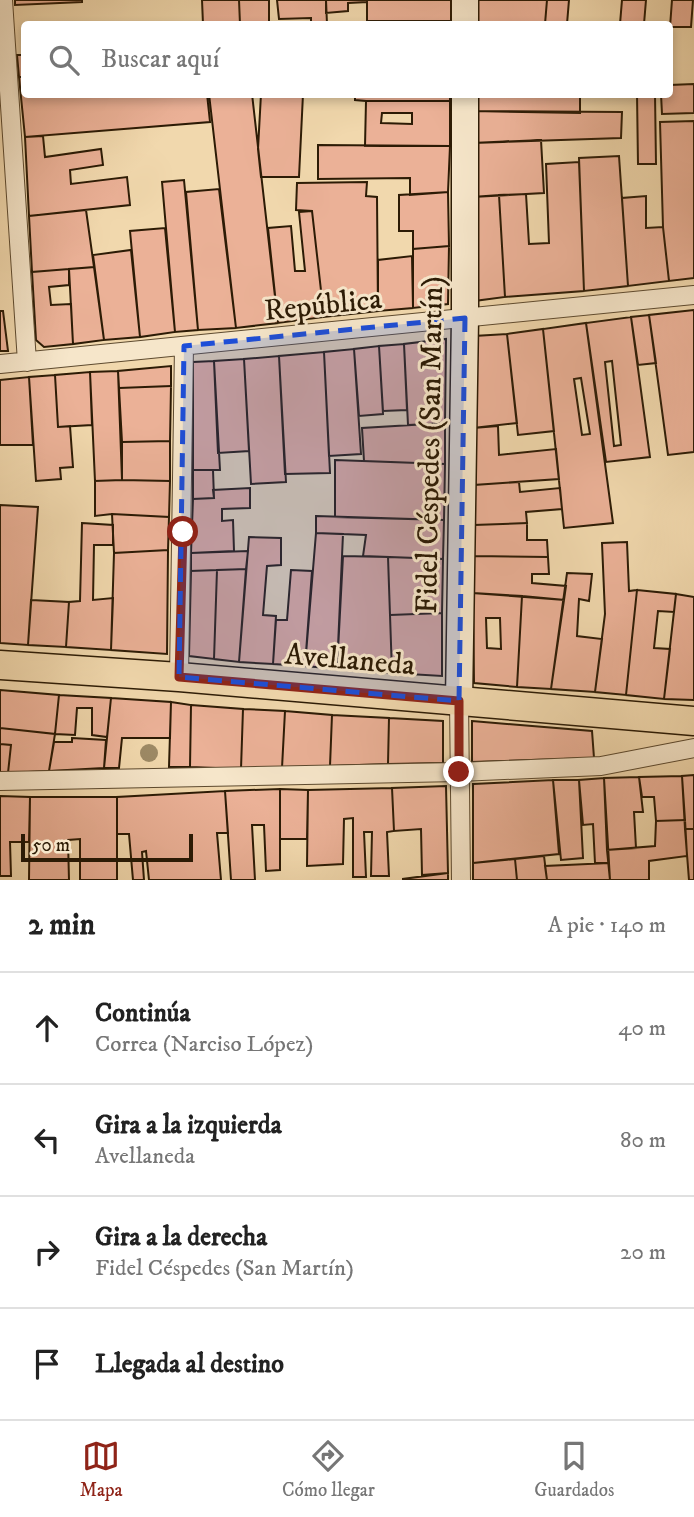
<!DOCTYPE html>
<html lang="es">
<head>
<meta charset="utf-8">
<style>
  body { margin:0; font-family:"IM FELL DW Pica",serif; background:#f6f6f6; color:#222 }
  .scale { position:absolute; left:21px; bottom:18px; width:172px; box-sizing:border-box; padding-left:7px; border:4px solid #2c1b05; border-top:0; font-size:19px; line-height:24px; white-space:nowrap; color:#2c1b05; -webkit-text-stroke:5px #f6e6ca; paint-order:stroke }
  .stop { position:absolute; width:21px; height:21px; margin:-16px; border:5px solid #8f2418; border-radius:50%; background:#fff }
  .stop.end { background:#8f2418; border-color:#fff; box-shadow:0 2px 7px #0008 }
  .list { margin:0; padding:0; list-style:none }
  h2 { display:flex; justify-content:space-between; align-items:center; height:91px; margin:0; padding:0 28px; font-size:30px }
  h2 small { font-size:23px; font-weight:400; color:#767676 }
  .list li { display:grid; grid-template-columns:46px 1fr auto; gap:21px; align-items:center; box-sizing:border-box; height:112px; padding:0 28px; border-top:2px solid #e0e0e0 }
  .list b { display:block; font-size:26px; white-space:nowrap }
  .list p { margin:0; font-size:23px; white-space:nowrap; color:#767676 }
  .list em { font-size:23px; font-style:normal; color:#767676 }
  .icon { flex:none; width:38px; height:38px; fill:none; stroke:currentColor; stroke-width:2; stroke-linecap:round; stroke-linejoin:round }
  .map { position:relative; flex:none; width:694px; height:880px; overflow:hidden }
  .search { position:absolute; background:#fff; box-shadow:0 4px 10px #0003; left:21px; right:21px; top:21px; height:77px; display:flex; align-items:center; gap:18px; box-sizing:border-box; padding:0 24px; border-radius:7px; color:#767676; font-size:26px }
  .sheet { height:539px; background:#fff }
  nav { display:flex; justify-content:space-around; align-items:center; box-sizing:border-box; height:98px; border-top:2px solid #e0e0e0; background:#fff; font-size:19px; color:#767676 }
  nav a { display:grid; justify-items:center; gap:4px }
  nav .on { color:#8f2418 }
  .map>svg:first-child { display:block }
  .building { fill:#ebb197; stroke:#2c1b05; stroke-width:2; fill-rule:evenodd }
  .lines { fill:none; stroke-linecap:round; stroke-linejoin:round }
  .street-casing { stroke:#5d4a2f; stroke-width:20 }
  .secondary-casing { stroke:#2c1b05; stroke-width:29 }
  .primary-casing { stroke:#2c1b05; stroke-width:31 }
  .street { stroke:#f6e6ca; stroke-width:18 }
  .secondary { stroke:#f6e6ca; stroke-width:26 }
  .primary { stroke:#f1d8ad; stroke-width:28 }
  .tree { fill:#9d8a66 }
  .route { stroke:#8f2418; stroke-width:9 }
  .marked { fill:#1d4ed8; fill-opacity:0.2; stroke:#1d4ed8; stroke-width:5; stroke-dasharray:14 9; stroke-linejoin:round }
  .labels { text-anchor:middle; stroke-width:6; stroke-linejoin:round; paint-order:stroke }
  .street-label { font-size:30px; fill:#2c1b05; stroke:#f6e6ca }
</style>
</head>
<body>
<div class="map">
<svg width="694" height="880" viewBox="0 0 694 880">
  <rect width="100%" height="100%" fill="#f1d8ad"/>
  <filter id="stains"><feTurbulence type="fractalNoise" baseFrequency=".00286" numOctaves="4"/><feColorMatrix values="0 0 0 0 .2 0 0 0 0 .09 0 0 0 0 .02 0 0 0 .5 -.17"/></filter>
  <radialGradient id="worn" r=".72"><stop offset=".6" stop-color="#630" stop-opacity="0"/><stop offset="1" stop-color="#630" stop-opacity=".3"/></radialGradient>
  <!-- building -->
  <path class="building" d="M 15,0 L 82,0 L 82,2 L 15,5 Z
    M 202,0 L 239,0 L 240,24 L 203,24 Z
    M 239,0 L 269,0 L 269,24 L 240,24 Z
    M 277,0 L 326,0 L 327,24 L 311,24 L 311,18 L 279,19 Z
    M 326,0 L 367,0 L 367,2 L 348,3 L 348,11 L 326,13 Z
    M 367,0 L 451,0 L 451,21 L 367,21 Z
    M 474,0 L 547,0 L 545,24 L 473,24 Z
    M 547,0 L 569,0 L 567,24 L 545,24 Z
    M 622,0 L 646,0 L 644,24 L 620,24 Z
    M 672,0 L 693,0 L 691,27 L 670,27 Z
    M 451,21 L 451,24 L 342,24 L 342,22 Z
    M 17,55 L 24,55 L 24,77 L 19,77 Z
    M 19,77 L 24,77 L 24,94 L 207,94 L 210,122 L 25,137 Z
    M 694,84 L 694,113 L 662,114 L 661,94 L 670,94 L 670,85 Z
    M 209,94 L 252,94 L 278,323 L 236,328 Z
    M 261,94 L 303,94 L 299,177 L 261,177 L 258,149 Z
    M 355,94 L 450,94 L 450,101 L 366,101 L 355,100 Z
    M 474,94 L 580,94 L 580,113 L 474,111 Z
    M 637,94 L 655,94 L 656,164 L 638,164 Z
    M 366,101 L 450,101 L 450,146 L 365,146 ZM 382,113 L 412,113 L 412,124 L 381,123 Z
    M 474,111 L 622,112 L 621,138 L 473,143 Z
    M 694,121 L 694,278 L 669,281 L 663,227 L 660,122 Z
    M 43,136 L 45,157 L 101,149 L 103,165 L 70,170 L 71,184 L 127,177 L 130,205 L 29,216 L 25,137 Z
    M 541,140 L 544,193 L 473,197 L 473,143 Z
    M 318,145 L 450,146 L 448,192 L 410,195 L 410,178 L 318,179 Z
    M 619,156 L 628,286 L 584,291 L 579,158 Z
    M 579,162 L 584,291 L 505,297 L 499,195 L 526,194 L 529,244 L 549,243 L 546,164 Z
    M 184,180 L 198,330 L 175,332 L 162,182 Z
    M 367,182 L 366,196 L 377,197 L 378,311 L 324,317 L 312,211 L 296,210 L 297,183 Z
    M 219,189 L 236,328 L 198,330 L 186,192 Z
    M 448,192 L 449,246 L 413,249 L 413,231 L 399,231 L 399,195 Z
    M 499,195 L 505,297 L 474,301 L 473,197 Z
    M 646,196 L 646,228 L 663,227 L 669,281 L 628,286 L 622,198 Z
    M 86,210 L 94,267 L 32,272 L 29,216 Z
    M 312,211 L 324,317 L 278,323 L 268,228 L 291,226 L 295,271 L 305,271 L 299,212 Z
    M 165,228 L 175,332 L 140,337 L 130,231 Z
    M 449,246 L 448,304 L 413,308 L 413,249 Z
    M 131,250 L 140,337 L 104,340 L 93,255 Z
    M 412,256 L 413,308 L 378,311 L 378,260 Z
    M 94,267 L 104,340 L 73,344 L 69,269 Z
    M 69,269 L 69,285 L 49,287 L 51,305 L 71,304 L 73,344 L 44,347 L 36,340 L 32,272 Z
    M 694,310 L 694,452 L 668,455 L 649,315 Z
    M 0,311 L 3,311 L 8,351 L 0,351 Z
    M 649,315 L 656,363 L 638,365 L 631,317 Z
    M 631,317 L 650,457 L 606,462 L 586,323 ZM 612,361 L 621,445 L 614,446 L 605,362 Z
    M 586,323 L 613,523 L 564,528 L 543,329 ZM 581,378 L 590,434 L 582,435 L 574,379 Z
    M 543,329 L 554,431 L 518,435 L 507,334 Z
    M 507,334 L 517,423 L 473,428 L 474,336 Z
    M 446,339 L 445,423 L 408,425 L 404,344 Z
    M 404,344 L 407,410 L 383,411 L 379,346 Z
    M 379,346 L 383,414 L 359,416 L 354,349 Z
    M 354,349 L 361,454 L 329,456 L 324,352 Z
    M 324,352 L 330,473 L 285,474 L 279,356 Z
    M 279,356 L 286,482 L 251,484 L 244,359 Z
    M 244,359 L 249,451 L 218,453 L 214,361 Z
    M 214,361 L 220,470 L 193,470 L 193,362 Z
    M 171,366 L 171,386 L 119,388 L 118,371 Z
    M 118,371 L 122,480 L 95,481 L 90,372 Z
    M 90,372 L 92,425 L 58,427 L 55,375 Z
    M 55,375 L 58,427 L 70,426 L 73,467 L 60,468 L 61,479 L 36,481 L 29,377 Z
    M 29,377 L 33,445 L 0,445 L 0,380 Z
    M 171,386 L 170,441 L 122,442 L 119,388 Z
    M 445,423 L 445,464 L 364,461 L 362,428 Z
    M 498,426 L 499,455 L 556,449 L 559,479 L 474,485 L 473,428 Z
    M 170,441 L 170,481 L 122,480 L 122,442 Z
    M 335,460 L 445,464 L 444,520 L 335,517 Z
    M 193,470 L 213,470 L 214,498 L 193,499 Z
    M 122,480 L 170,481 L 169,517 L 112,514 L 95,516 L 95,481 Z
    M 519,482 L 520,492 L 560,488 L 562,509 L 526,512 L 527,523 L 474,525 L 474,485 Z
    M 250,488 L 250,508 L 222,509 L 222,521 L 233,520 L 234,551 L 191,553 L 193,499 L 214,498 L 213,490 Z
    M 0,505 L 38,507 L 28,645 L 0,643 Z
    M 112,514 L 169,517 L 168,550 L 114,553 Z
    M 316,516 L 444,520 L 443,559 L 363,556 L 366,535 L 316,533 Z
    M 82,523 L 113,525 L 113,545 L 94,545 L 93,600 L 113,598 L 111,650 L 66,647 L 69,602 L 80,601 Z
    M 527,523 L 527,540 L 547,540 L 548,557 L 474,556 L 474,525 Z
    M 316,533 L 343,534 L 337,669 L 305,666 Z
    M 249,537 L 281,538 L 281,565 L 267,566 L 263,615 L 276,616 L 273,664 L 239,662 Z
    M 627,542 L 629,591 L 637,590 L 626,695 L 595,692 L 605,614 L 602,543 Z
    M 168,550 L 167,654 L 111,650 L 114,553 Z
    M 248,551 L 246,569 L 191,571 L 191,553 Z
    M 343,556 L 388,557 L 392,673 L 337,669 Z
    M 474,556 L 548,557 L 549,574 L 532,574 L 532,583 L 566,586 L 564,600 L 473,593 Z
    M 388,557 L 443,559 L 442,613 L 390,615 Z
    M 246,569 L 239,662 L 214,659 L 217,570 Z
    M 217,570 L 214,659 L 189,656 L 191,571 Z
    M 291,570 L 312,571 L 305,666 L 273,664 L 276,620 L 287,620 Z
    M 567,573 L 592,574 L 589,601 L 579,599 L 577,636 L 602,639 L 595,692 L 551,689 Z
    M 637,590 L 676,594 L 674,612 L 658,611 L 654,648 L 670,649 L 664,699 L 626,695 Z
    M 473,593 L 522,596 L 517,687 L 474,683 ZM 486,618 L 500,618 L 501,649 L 487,648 Z
    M 676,594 L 694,597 L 694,700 L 664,699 Z
    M 522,596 L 564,600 L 551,689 L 517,687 Z
    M 31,600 L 69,602 L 66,647 L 28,645 Z
    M 442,613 L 442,676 L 392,673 L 390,615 Z
    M 0,690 L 59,695 L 55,734 L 0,728 Z
    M 59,695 L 111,698 L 107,737 L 92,735 L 92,708 L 77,708 L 75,735 L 55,734 Z
    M 111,698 L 171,702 L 170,738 L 122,738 L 119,768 L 104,768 Z
    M 171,702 L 191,705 L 190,767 L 169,767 Z
    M 191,705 L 243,709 L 241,769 L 190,767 Z
    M 243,709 L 285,711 L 282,768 L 241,769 Z
    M 285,711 L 332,715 L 330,766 L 282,768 Z
    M 332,715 L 389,718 L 388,764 L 330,766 Z
    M 389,718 L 443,721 L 443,763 L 388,764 Z
    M 472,721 L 592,731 L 594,758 L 472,762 Z
    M 0,728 L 55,734 L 49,771 L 8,773 L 11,745 L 0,744 Z
    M 72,738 L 106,740 L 104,768 L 49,771 L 54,742 L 72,742 Z
    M 0,744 L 11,745 L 8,773 L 0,772 Z
    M 694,775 L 694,829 L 685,829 L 682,776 Z
    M 682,776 L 685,820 L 656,821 L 654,797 L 642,797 L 639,777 Z
    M 639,777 L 643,812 L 634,812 L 636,848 L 607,850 L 604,778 Z
    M 604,778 L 609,863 L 595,863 L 593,824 L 583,825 L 579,780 Z
    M 553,780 L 579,780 L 583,858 L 561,860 Z
    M 553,780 L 559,854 L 473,863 L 473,784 Z
    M 446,786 L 448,873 L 422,875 L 421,829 L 394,831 L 392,788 Z
    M 392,788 L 394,831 L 387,832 L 389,876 L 371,876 L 372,832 L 364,832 L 366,877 L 353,877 L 353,818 L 344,819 L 343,864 L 307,866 L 308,790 Z
    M 280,789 L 308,790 L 307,839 L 280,839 Z
    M 280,789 L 280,870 L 266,871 L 264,825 L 252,825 L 255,880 L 231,880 L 225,791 Z
    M 225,791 L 228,833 L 217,833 L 221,880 L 149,880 L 146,851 L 142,852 L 144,880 L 133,880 L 129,834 L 117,834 L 117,797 Z
    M 0,796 L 30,797 L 29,842 L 10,842 L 11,876 L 0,876 Z
    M 30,797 L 117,797 L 117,880 L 80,880 L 80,839 L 68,840 L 69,880 L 29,880 Z
    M 685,820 L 687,856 L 649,861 L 649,880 L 610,880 L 607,850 L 655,846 L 656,821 Z
    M 685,829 L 694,829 L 694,880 L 689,880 Z
    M 544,856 L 547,880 L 517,880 L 515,859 Z
    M 515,859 L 517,880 L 473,880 L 473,863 Z
    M 609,863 L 610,880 L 547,880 L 545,866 Z
    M 448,873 L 448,880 L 403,880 L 403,879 Z"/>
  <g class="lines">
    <defs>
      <path id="street" d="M 3,0 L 27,362
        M 0,364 L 694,295
        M 179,677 L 184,346
        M 459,701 L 461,880
        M 0,781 L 459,772 L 601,766 L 694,748"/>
      <path id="secondary" d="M 465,24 L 465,0
        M 459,701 L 465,318 L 465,94"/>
      <path id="primary" d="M 0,665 L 179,677 L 694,721"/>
    </defs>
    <!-- street casing -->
    <use href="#street" class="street-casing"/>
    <!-- secondary casing -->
    <use href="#secondary" class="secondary-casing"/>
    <!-- primary casing -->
    <use href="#primary" class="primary-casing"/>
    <!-- street -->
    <use href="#street" class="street"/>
    <!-- secondary -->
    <use href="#secondary" class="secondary"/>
    <!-- primary -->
    <use href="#primary" class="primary"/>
  </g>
  <!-- trees -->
  <circle class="tree" cx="149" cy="753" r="9"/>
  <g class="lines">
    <!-- route -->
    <path class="route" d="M 183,532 L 179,677 L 459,701 L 459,772"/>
  </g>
  <!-- marked area -->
  <path class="marked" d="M 465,318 L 459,701 L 179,677 L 184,346 Z"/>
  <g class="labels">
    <!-- street labels -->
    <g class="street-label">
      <text transform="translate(323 304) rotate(-6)" y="10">República</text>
      <text transform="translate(429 445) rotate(-89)" y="10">Fidel Céspedes (San Martín)</text>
      <text transform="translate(350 659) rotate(5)" y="10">Avellaneda</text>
    </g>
  </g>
  <rect width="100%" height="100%" filter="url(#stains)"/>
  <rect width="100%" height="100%" fill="url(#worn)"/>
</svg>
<div class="scale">50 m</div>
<div class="stop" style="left:183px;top:532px"></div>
<div class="stop end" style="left:459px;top:772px"></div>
<div class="search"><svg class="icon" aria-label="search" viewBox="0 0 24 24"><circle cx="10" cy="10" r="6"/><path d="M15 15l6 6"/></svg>Buscar aquí</div>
</div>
<section class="sheet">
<h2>2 min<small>A pie · 140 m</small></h2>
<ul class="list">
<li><svg class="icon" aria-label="ahead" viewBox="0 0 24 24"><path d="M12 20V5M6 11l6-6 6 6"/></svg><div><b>Continúa</b><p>Correa (Narciso López)</p></div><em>40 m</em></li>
<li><svg class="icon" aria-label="left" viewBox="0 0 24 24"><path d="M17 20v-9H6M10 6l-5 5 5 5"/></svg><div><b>Gira a la izquierda</b><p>Avellaneda</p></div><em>80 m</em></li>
<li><svg class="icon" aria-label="right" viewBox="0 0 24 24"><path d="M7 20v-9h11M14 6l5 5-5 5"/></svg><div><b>Gira a la derecha</b><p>Fidel Céspedes (San Martín)</p></div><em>20 m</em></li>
<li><svg class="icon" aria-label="arrive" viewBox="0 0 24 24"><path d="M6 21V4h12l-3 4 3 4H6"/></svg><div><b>Llegada al destino</b></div></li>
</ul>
</section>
<nav>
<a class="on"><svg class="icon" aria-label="map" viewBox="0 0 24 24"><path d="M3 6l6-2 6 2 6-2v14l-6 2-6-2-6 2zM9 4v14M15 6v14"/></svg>Mapa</a>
<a><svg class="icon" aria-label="directions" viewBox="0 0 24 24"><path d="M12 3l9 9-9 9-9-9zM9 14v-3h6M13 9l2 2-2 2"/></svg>Cómo llegar</a>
<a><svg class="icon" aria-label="saved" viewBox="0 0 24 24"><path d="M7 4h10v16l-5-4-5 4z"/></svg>Guardados</a>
</nav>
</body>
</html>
